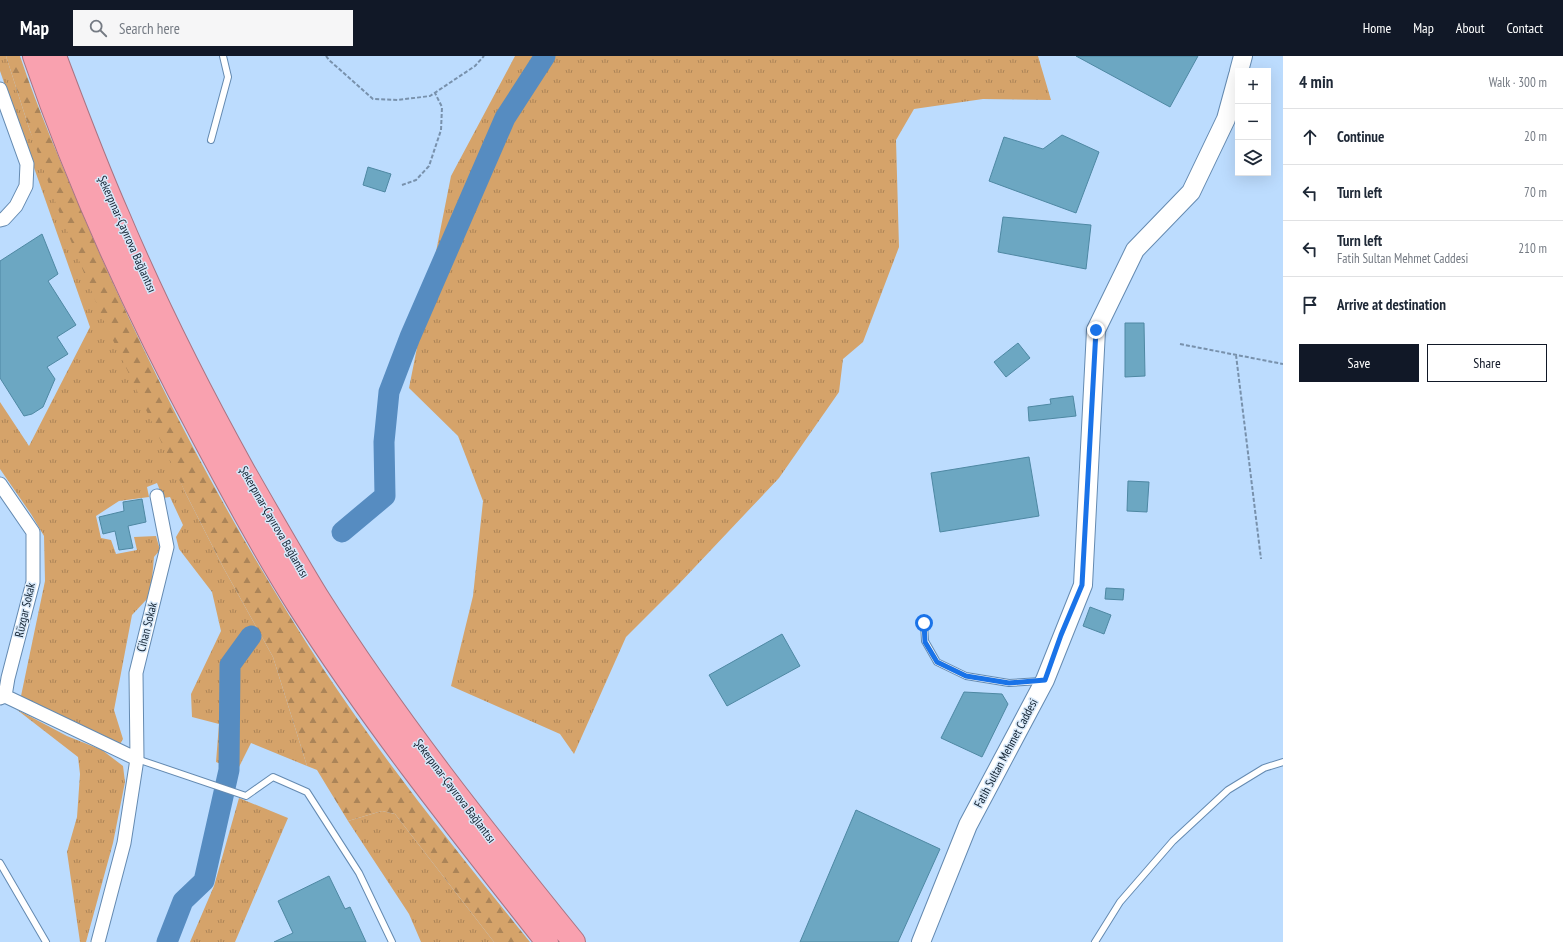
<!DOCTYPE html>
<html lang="en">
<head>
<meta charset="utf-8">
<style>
  body { margin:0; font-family:"PT Sans Narrow",sans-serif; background:#f6f6f7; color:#1f2937 }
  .controls { position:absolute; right:12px; top:12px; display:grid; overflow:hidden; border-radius:0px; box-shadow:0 4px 16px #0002 }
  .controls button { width:36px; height:36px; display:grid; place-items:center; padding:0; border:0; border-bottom:1px solid #e0e1e3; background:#fff; color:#1f2937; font:20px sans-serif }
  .stop { position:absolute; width:12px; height:12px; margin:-9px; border:3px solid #1a73e8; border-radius:50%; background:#fff }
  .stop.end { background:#1a73e8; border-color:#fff; box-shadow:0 1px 4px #0008 }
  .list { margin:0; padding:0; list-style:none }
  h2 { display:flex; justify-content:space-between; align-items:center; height:52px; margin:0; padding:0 16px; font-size:17px }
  h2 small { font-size:13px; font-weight:400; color:#747a83 }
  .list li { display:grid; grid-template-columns:26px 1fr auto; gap:12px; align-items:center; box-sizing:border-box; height:56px; padding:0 16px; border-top:1px solid #e0e1e3 }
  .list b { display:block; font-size:15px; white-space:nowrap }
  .list p { margin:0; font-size:13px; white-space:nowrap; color:#747a83 }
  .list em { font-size:13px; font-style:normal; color:#747a83 }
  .actions { display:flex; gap:8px; padding:12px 16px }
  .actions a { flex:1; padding:9px 0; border:1px solid #111827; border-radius:0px; text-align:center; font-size:14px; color:#111827 }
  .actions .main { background:#111827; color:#fff }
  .icon { flex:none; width:22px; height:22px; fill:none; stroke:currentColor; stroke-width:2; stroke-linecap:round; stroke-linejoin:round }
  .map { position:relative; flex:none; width:1283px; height:886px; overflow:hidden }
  header { display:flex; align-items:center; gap:24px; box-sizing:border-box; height:56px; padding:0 20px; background:#111827; color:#fff }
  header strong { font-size:19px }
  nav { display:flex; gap:22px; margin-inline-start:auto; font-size:14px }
  .search { width:280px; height:36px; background:#f6f6f7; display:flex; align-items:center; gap:10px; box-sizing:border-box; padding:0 14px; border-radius:0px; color:#747a83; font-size:15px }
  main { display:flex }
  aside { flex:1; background:#fff }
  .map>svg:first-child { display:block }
  .grass { fill:url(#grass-tufts) }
  .forest { fill:url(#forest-firs) }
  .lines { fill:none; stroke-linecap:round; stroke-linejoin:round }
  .river { stroke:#568cc1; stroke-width:21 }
  .building { fill:#6ca7c2; stroke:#4e88a3 }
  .lane-casing { stroke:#648ab1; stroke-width:8 }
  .street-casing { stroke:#648ab1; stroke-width:15 }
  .secondary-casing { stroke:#648ab1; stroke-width:20 }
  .highway-casing { stroke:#a87483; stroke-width:24 }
  .path { stroke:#7891ac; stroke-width:2; stroke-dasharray:4 2; stroke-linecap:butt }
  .lane { stroke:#fff; stroke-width:6 }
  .street { stroke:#fff; stroke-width:13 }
  .secondary { stroke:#fff; stroke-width:18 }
  .highway { stroke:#f9a1af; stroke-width:22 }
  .route { stroke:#1a73e8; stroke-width:5 }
  .labels { text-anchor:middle; stroke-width:3; stroke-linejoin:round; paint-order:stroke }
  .street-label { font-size:12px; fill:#112130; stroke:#d7e8f9 }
</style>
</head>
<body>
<header>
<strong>Map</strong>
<div class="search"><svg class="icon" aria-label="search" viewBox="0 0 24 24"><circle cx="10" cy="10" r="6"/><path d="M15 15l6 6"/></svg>Search here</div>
<nav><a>Home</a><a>Map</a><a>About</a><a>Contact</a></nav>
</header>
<main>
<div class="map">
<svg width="1283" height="886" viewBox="0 0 1283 886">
  <defs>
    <pattern id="grass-tufts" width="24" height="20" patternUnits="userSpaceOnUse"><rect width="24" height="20" fill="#d5a36a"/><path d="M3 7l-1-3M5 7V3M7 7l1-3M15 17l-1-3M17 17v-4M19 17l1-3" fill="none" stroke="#ab8458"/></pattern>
    <pattern id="forest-firs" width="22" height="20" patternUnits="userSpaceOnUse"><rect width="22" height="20" fill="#d5a36a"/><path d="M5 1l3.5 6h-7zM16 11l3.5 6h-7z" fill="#ab8458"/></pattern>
  </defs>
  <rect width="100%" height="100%" fill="#bcdcfe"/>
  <!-- grass -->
  <path class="grass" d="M 0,0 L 6,0 L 30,75 L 185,436 L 223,511 L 273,601 L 307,710 L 251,687 L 237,715 L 216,706 L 219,668 L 192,661 L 191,638 L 221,575 L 212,536 L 179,493 L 176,481 L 183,469 L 170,441 L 163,442 L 157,427 L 147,431 L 149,441 L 119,445 L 96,460 L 101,482 L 111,484 L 116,498 L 137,494 L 134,481 L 156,480 L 160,494 L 154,501 L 151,534 L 147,543 L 132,559 L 114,654 L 123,683 L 119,690 L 21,640 L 45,525 L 44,480 L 31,458 L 0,413 L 0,346 L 29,390 L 90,271 L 0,15 Z
    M 515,0 L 1038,0 L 1051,44 L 983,43 L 914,53 L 896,84 L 899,191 L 863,286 L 843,303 L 839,336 L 779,422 L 677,530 L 626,581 L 574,698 L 560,678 L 451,630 L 473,540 L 483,445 L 458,380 L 409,332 L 451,120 Z
    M 16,653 L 67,680 L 102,694 L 123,710 L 125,726 L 113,787 L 86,886 L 80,886 L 67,796 L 77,761 L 80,718 L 78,701 Z
    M 239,742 L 288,762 L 235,886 L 190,886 L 214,830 Z
    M 382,755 L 395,758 L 494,886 L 421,886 L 409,858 L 348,765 Z"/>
  <!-- forest -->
  <path class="forest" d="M 6,0 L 20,0 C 38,54 61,106 83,159 C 150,317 230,470 324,614 C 387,709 459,798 530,886 L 494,886 L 395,758 L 382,755 L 348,765 L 317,714 L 307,710 L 273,601 L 223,511 L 185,436 L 102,261 L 56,148 L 30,75 Z"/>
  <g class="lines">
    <!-- river -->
    <path class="river" d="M 342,476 L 385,440 L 384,386 L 389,336 L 410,281 L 505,62 L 545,0
      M 167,886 L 183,845 L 204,825 L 229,714 L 230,609 L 251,580"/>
  </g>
  <!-- building -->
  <path class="building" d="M 1076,0 L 1198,0 L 1170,51 Z
    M 1062,79 L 1099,96 L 1076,157 L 989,125 L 1004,81 L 1043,93 Z
    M 368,111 L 391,118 L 385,136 L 363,129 Z
    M 1003,161 L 1091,169 L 1086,213 L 998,196 Z
    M 42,178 L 58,218 L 48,225 L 76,269 L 57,281 L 68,298 L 47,311 L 55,323 L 43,351 L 32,358 L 24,360 L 0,322 L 0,205 Z
    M 1125,267 L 1144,267 L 1145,320 L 1125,321 Z
    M 1018,287 L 1030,302 L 1006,321 L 994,306 Z
    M 1073,340 L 1076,360 L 1029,365 L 1028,351 L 1051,348 L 1050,343 Z
    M 1029,401 L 1039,460 L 940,476 L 931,417 Z
    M 1128,425 L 1149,426 L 1147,456 L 1127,455 Z
    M 142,443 L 146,466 L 128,470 L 133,492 L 119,494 L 115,475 L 103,478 L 99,461 L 124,455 L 123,446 Z
    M 1106,532 L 1124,533 L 1123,544 L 1105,543 Z
    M 1090,551 L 1111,559 L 1104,578 L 1083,570 Z
    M 782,578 L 800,610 L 727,650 L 709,619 Z
    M 964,636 L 1002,638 L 1008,648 L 982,701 L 941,682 Z
    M 856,754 L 940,793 L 898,886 L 800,886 Z
    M 329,820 L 345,853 L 350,851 L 366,886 L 274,886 L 293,877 L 278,845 Z"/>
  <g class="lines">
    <defs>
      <path id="lane" d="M 211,84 L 228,21 L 223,0
        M 924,567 L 925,585 L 937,606 L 966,620 L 1009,627 L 1041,625
        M 137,703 L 246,740 L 273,721 L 307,736 L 359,817 L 392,886
        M 0,807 L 46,886
        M 1095,886 L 1120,846 L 1173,785 L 1228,734 L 1264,712 L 1283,706"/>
      <path id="street" d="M 0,33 L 27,108 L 26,130 L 16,150 L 4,163 L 0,164
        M 0,428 L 33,476 L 33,526 L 8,622 L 5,640
        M 0,642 L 5,640 L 137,703 L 124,787 L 98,886
        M 137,703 L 136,617 L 167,491 L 157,440"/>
      <path id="secondary" d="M 1239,15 L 1243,0
        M 921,886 L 968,769 L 1045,624 L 1083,529 L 1096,274 L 1135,194 L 1191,136 L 1226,63 L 1238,19"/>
      <path id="highway" d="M 34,0 C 79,132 138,260 204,383 C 234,439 264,495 298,549 C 373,667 461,777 547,886
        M 55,0 C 75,53 95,107 118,159 C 155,247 198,332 244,415 C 268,457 292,499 317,540 C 394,662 484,775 574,886"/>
    </defs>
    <!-- lane casing -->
    <use href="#lane" class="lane-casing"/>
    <!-- street casing -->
    <use href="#street" class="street-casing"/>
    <!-- secondary casing -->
    <use href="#secondary" class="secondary-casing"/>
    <!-- highway casing -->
    <use href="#highway" class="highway-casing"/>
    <!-- path -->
    <path class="path" d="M 326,0 L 329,4 L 373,43 L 398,44 L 430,40 L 475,10 L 484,0
      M 402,129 L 416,124 L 429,110 L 441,74 L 442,51 L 435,37
      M 1180,288 L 1283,308
      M 1236,299 L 1261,503"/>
    <!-- lane -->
    <use href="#lane" class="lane"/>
    <!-- street -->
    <use href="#street" class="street"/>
    <!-- secondary -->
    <use href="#secondary" class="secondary"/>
    <!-- highway -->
    <use href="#highway" class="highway"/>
  </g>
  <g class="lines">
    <!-- route -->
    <path class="route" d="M 924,567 L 925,586 L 937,606 L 966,620 L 1009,627 L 1045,624 L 1061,579 L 1082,529 L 1096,274"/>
  </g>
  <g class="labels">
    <!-- street labels -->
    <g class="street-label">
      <text transform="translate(127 178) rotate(66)" y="4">Şekerpınar-Çayırova Bağlantısı</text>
      <text transform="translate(274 466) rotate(60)" y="4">Şekerpınar-Çayırova Bağlantısı</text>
      <text transform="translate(25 554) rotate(-77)" y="4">Rüzgar Sokak</text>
      <text transform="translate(147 571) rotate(-76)" y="4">Cihan Sokak</text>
      <text transform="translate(1006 697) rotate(-62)" y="4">Fatih Sultan Mehmet Caddesi</text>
      <text transform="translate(455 735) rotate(53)" y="4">Şekerpınar-Çayırova Bağlantısı</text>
    </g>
  </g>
</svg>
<div class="controls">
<button>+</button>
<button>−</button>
<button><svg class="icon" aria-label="layers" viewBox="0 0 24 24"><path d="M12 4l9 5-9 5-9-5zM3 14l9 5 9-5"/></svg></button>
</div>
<div class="stop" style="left:924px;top:567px"></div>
<div class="stop end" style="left:1096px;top:274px"></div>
</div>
<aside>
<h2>4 min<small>Walk · 300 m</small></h2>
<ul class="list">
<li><svg class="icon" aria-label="ahead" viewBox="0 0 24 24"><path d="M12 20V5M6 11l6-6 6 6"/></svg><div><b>Continue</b></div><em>20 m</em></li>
<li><svg class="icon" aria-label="left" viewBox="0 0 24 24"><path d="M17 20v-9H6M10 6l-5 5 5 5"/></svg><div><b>Turn left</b></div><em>70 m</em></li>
<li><svg class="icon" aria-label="left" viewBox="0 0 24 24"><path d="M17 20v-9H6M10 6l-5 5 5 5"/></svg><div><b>Turn left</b><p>Fatih Sultan Mehmet Caddesi</p></div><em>210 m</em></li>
<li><svg class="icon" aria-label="arrive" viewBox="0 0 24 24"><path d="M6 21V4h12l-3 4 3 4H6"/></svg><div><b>Arrive at destination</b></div></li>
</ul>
<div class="actions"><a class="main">Save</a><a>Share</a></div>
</aside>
</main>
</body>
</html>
